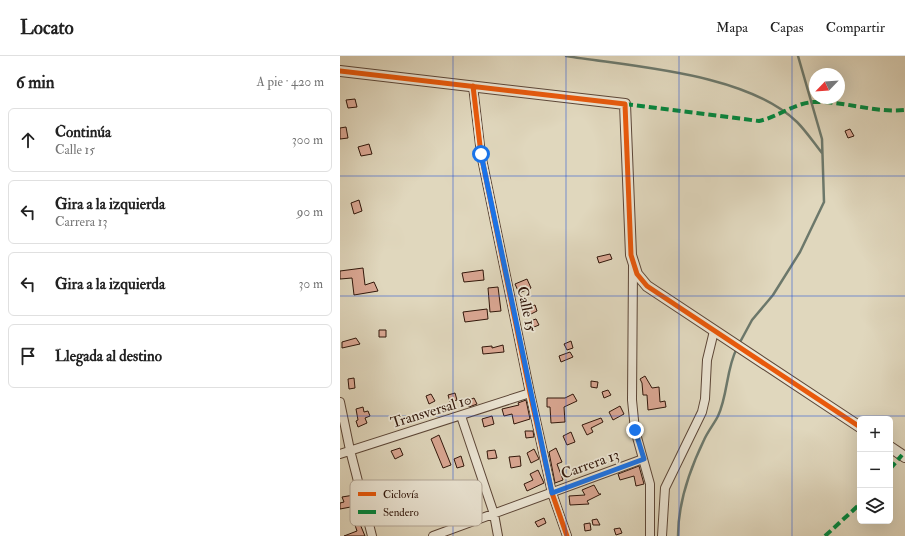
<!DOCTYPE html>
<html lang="es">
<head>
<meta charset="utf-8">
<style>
  body { margin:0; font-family:"IM FELL Double Pica",serif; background:#f2f2f2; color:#222 }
  .controls { position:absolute; right:12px; bottom:12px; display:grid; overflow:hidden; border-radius:6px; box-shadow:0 4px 16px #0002 }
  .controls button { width:36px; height:36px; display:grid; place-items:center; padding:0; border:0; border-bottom:1px solid #e0e0e0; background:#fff; color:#222; font:20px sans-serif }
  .compass { position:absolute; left:469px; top:12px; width:36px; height:36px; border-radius:50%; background:#fff; box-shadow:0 4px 16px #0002; rotate:245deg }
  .stop { position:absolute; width:12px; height:12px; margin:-9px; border:3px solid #1a73e8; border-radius:50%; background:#fff }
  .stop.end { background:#1a73e8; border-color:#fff; box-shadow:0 1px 4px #0008 }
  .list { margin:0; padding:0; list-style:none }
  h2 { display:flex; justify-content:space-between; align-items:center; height:52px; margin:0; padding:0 16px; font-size:17px }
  h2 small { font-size:13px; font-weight:400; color:#767676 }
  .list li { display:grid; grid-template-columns:26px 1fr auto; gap:12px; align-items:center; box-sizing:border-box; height:64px; margin:0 8px 8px; padding:0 8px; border:1px solid #e0e0e0; border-radius:6px }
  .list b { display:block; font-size:15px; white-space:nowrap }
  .list p { margin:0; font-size:13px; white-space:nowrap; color:#767676 }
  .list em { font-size:13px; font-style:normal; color:#767676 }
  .icon { flex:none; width:22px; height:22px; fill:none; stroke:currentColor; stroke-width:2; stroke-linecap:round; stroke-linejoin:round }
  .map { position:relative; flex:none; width:565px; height:480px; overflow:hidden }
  header { display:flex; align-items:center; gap:24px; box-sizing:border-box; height:56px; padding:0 20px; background:#fff; border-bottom:1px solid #e0e0e0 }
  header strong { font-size:19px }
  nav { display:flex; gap:22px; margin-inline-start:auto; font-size:14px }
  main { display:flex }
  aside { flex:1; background:#fff }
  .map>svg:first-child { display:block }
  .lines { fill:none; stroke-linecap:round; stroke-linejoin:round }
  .stream { stroke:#6c786b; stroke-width:2.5 }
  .building { fill:#daa793; stroke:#30160a }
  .minor-casing { stroke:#5c4637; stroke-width:10 }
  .tertiary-casing { stroke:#5c4637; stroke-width:12 }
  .minor { stroke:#ebe5d4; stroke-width:8 }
  .tertiary { stroke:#ebe5d4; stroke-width:10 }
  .quiet { stroke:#00873e; stroke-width:4; stroke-dasharray:8 4; stroke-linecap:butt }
  .cycleway-casing { stroke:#ebe5d4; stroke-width:8 }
  .cycleway { stroke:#e8590c; stroke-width:5 }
  .route { stroke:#1a73e8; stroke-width:5 }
  .grid { fill:none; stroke:#1d4ed8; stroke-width:1; stroke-opacity:0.55 }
  .labels { text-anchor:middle; stroke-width:3.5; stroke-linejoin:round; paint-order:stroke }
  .street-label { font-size:15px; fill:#30160a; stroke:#ebe5d4 }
  .key { fill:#ebe5d4; stroke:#b3a797; stroke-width:1 }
  .key-label { font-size:11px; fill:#30160a }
</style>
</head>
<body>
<header>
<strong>Locato</strong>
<nav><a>Mapa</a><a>Capas</a><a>Compartir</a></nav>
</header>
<main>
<aside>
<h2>6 min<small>A pie · 420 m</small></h2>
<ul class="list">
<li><svg class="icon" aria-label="ahead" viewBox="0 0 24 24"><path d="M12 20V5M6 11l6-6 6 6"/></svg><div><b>Continúa</b><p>Calle 15</p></div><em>300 m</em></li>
<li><svg class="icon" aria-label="left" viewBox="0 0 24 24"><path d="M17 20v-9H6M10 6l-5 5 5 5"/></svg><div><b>Gira a la izquierda</b><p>Carrera 13</p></div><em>90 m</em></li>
<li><svg class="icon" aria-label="left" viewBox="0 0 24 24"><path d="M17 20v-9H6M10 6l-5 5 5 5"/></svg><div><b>Gira a la izquierda</b></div><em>30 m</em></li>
<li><svg class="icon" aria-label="arrive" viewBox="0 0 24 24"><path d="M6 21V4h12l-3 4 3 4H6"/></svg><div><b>Llegada al destino</b></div></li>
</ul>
</aside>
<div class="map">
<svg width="565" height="480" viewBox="0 0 565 480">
  <rect width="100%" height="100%" fill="#e0d7bd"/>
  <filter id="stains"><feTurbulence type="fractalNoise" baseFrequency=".005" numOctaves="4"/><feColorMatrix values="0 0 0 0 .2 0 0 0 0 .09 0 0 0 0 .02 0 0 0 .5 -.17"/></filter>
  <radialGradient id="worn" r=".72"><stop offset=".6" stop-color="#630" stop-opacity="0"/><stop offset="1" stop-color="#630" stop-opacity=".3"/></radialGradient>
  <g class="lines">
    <!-- stream -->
    <path class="stream" d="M 226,0 C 294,11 406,17 457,66 C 466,75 474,87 482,97
      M 399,288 L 412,264 L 433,239 L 460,196 L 484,146 L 482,83 L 458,0
      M 338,480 C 338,447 350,413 364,384 C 368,375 374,368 378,360 C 388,339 386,313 397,292"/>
  </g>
  <!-- building -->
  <path class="building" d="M 15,43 L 17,51 L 8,52 L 6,44 Z
    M 6,71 L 8,82 L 0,83 L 0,72 Z
    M 510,73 L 514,80 L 508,82 L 505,75 Z
    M 29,88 L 32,98 L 21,100 L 18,91 Z
    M 19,144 L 22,155 L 14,158 L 11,147 Z
    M 270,198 L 272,203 L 259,207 L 257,201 Z
    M 23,212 L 25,229 L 34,226 L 38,235 L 14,239 L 12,222 L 0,223 L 0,215 Z
    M 143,214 L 144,224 L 124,226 L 122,217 Z
    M 187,223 L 191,232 L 179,237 L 175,228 Z
    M 158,231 L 161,255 L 150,256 L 148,232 Z
    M 195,249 L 197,255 L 189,259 L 186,252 Z
    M 147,253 L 148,263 L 125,266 L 123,256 Z
    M 196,263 L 199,269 L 189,273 L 187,266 Z
    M 39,274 L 46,274 L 46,281 L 39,281 Z
    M 16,282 L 20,288 L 2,292 L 2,286 Z
    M 231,285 L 233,292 L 227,294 L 224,288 Z
    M 163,289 L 164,296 L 143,298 L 142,291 L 152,290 L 152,292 Z
    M 230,296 L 233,301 L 221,306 L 219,300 Z
    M 305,320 L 312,332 L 319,331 L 320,346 L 325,345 L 326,351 L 308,354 L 307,339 L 303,339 L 302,327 L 300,323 Z
    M 14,322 L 15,332 L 9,333 L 8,323 Z
    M 251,325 L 258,326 L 257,332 L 251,331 Z
    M 268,334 L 271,339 L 264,342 L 262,336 Z
    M 115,337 L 117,344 L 110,346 L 108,339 Z
    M 91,338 L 95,345 L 89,348 L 86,340 Z
    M 233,338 L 237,345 L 224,351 L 225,366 L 211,367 L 210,351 L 207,351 L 207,342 L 225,342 Z
    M 134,342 L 137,348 L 129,351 L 127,345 Z
    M 186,344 L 190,363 L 174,368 L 172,358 L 164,360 L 162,353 L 179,349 L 178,347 Z
    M 280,350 L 284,358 L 273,364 L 269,356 Z
    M 23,351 L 24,356 L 28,355 L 30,360 L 25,362 L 27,367 L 18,371 L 16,365 L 18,364 L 16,353 Z
    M 152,360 L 154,368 L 144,371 L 142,363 Z
    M 261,362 L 263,366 L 251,372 L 253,376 L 247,379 L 242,369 Z
    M 185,375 L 193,375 L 194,381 L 186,382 Z
    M 231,376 L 235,386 L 227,389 L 223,380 Z
    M 99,379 L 111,409 L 103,412 L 91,383 Z
    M 60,392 L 63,399 L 55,403 L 51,395 Z
    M 216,392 L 222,406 L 217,408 L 223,424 L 215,427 L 209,396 Z
    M 194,393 L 199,403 L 191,407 L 187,397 Z
    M 155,394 L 157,402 L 148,403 L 147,395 Z
    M 121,400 L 124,410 L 117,412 L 114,403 Z
    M 180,400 L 181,410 L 171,412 L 169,401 Z
    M 299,410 L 304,428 L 296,430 L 294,420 L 280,424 L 278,418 Z
    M 198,414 L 204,427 L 187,435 L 184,428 L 193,424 L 190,418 Z
    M 254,429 L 259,438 L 261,438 L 247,445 L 249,448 L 230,449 L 229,440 L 245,439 L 242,434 Z
    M 14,439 L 16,450 L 0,453 L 0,447 L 4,446 L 2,441 Z
    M 18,461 L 20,461 L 22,468 L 20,468 L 25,480 L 4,480 L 17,475 L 13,463 Z
    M 204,462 L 206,467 L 198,471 L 195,466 Z
    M 257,463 L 260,469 L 253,469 L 252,464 Z
    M 250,467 L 251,474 L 245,475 L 244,468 Z
    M 280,472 L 282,477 L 276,479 L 274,473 Z"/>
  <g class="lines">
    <defs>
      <path id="minor" d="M 133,30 L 141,98 L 190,337 L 212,437 L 227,480
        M 293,211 L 292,344 L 295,374 L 310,428 L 310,480
        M 0,346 L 10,394 L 32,480
        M 121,360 L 154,458 L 158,480
        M 0,398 L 190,337
        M 93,480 L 303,403
        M 322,480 L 325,432 L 362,356 L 365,343 L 367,304 L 374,275"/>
      <path id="tertiary" d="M 0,15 L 285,48 L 291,199 L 297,218 L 307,230 L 520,371
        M 550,391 L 565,401"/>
    </defs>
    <!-- minor casing -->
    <use href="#minor" class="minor-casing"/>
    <!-- tertiary casing -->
    <use href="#tertiary" class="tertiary-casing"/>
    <!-- minor -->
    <use href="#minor" class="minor"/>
    <!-- tertiary -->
    <use href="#tertiary" class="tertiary"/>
    <!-- quiet -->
    <path class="quiet" d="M 285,48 L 419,65 C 438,61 454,47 474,46 C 505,45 534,57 565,54
      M 550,413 L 562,399
      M 485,480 L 520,448"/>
    <defs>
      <path id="cycleway" d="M 0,15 L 285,48 L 291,199 L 297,218 L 307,230 L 520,371
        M 133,30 L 141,98 L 190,337 L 212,437 L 227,480"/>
    </defs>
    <!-- cycleway casing -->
    <use href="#cycleway" class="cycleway-casing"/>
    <!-- cycleway -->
    <use href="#cycleway" class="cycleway"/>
  </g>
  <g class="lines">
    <!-- route -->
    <path class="route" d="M 141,98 L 212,437 L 304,403 L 295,374"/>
  </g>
  <!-- grid -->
  <path class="grid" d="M 113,0 L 113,480M 226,0 L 226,480M 339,0 L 339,480M 452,0 L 452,480M 0,120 L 565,120M 0,240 L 565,240M 0,360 L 565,360"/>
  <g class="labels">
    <!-- street labels -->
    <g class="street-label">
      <text transform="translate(187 253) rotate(78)" y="5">Calle 15</text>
      <text transform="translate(91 355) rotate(-17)" y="5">Transversal 10</text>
      <text transform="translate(250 408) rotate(-20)" y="5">Carrera 13</text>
    </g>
  </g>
  <!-- legend -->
  <rect x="10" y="424" width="132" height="46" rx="6" class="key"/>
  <rect x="18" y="436" width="18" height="4" fill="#e8590c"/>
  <rect x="18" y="454" width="18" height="4" fill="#00873e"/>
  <g class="key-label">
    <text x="43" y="442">Ciclovía</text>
    <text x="43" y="460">Sendero</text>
  </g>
  <rect width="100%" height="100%" filter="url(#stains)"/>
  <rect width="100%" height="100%" fill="url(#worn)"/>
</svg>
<div class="controls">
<button>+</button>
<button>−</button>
<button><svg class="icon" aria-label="layers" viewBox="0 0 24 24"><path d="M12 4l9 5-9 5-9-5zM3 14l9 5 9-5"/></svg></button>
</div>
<svg class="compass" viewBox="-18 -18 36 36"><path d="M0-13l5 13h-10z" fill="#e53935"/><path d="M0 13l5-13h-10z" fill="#767676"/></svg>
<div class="stop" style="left:141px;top:98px"></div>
<div class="stop end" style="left:295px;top:374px"></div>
</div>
</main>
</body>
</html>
